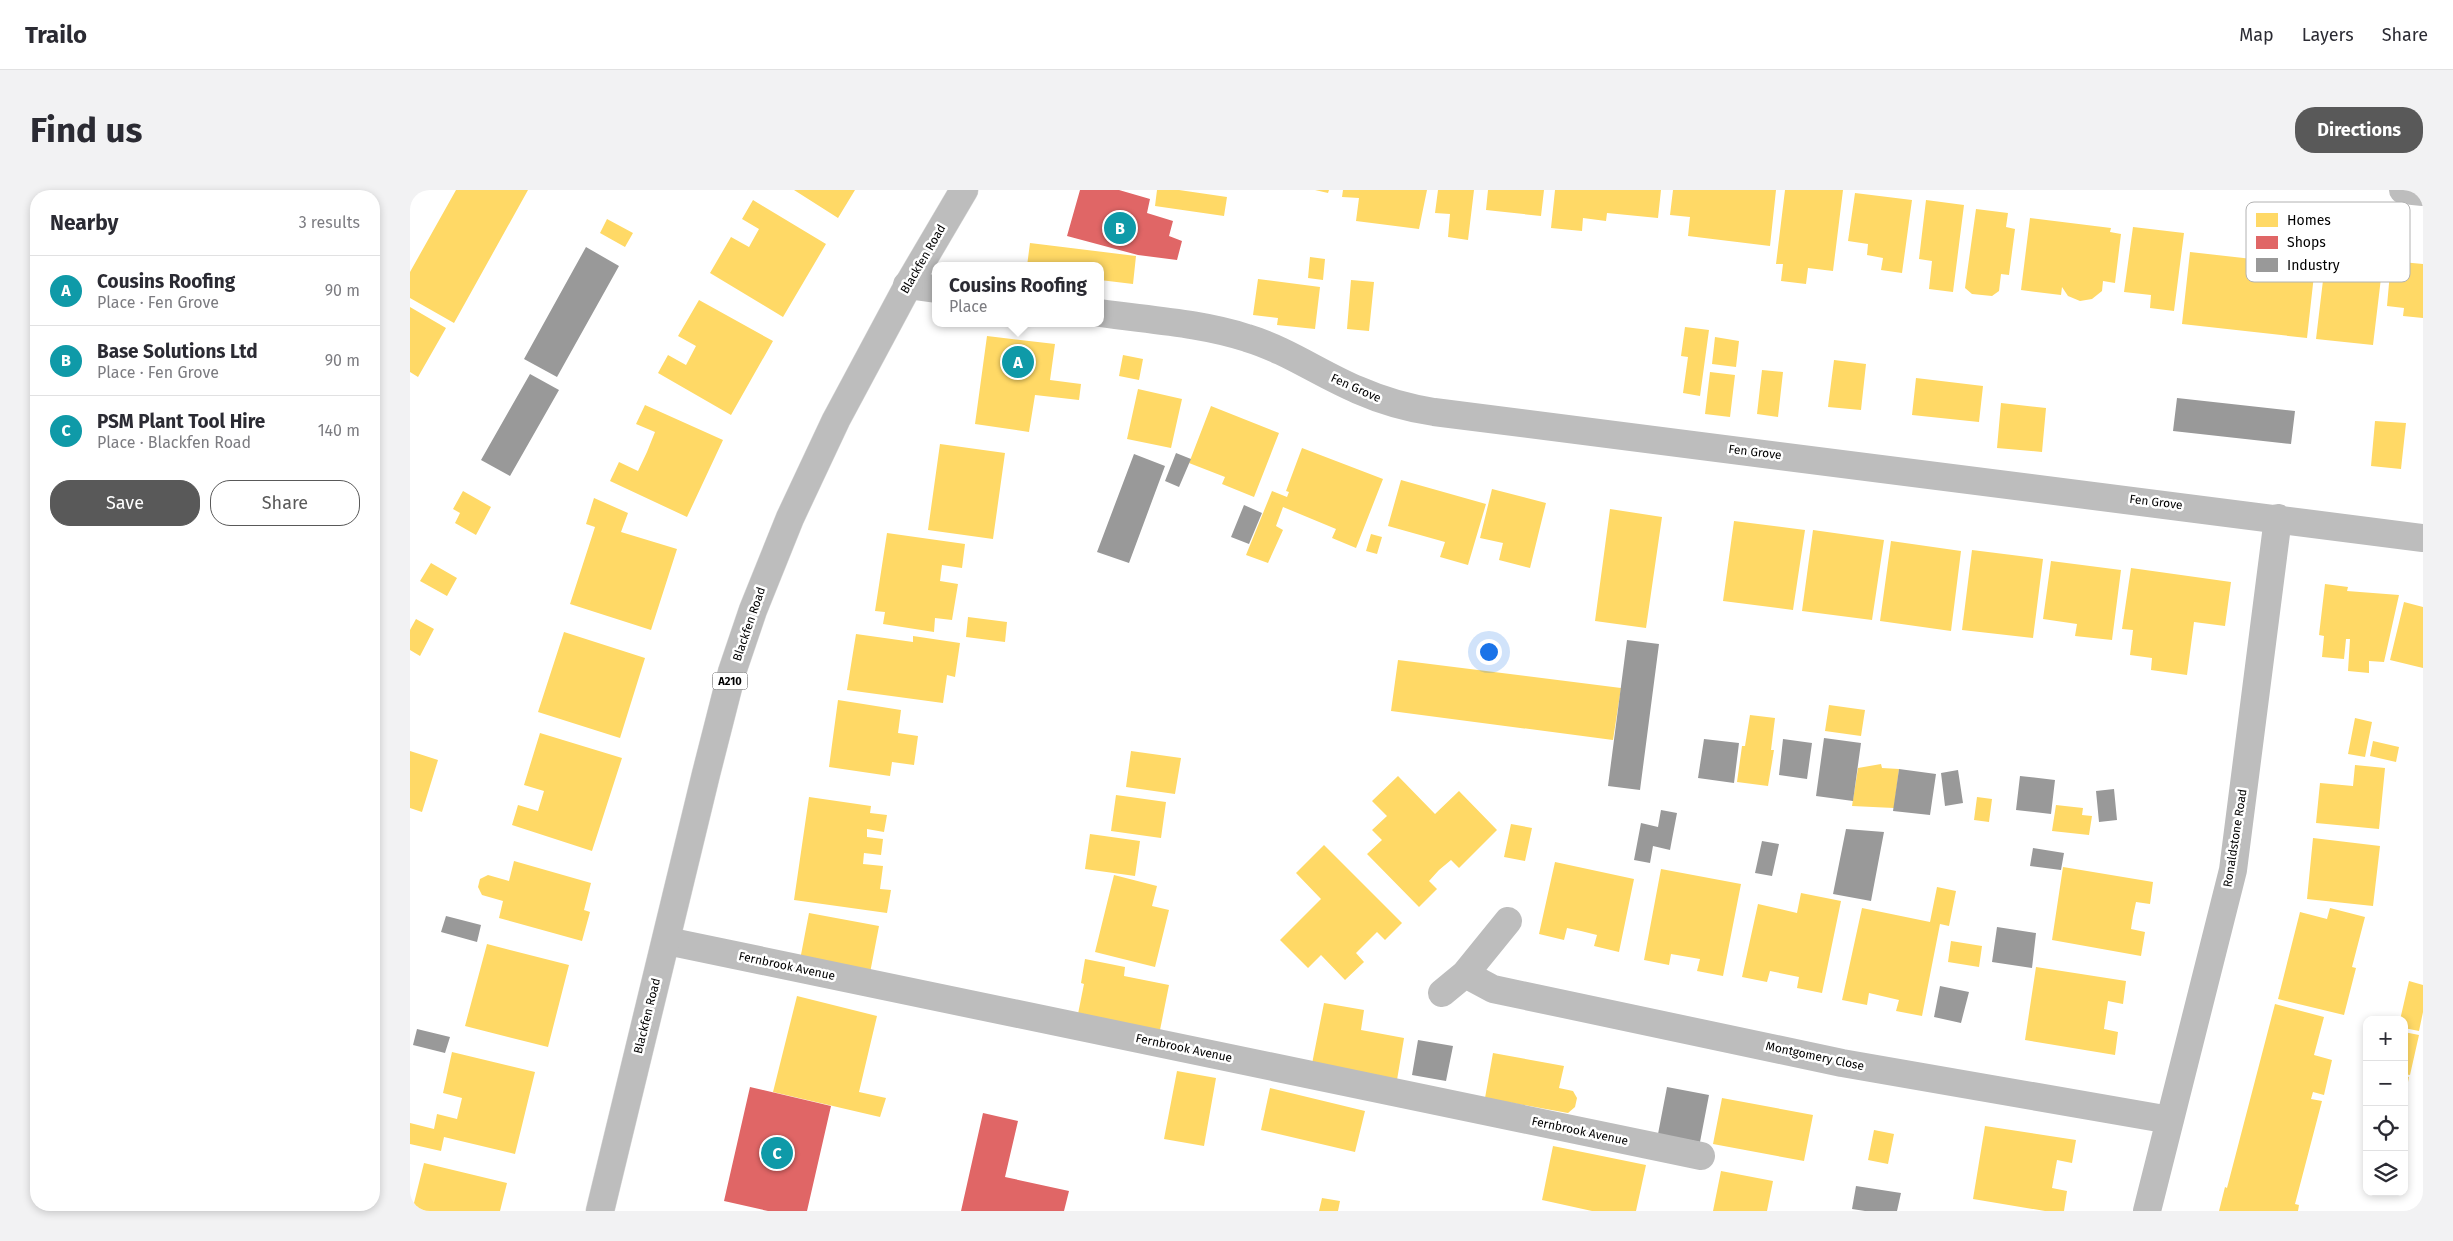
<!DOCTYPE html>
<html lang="en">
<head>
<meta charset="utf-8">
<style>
  body { margin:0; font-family:"Fira Sans",sans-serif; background:#f2f2f3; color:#2b2b33 }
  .controls { position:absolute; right:15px; bottom:15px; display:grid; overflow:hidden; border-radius:10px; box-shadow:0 2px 8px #0003 }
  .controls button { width:45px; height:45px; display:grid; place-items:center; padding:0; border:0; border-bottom:1px solid #e1e1e2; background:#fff; color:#2b2b33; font:25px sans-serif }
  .you { position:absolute; left:1078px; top:461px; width:18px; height:18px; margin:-12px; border:4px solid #fff; border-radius:50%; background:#1a73e8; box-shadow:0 0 0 8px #1a73e833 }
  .badge { display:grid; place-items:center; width:32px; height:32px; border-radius:50%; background:#595959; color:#fff; font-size:16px; font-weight:700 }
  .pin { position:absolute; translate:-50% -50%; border:2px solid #fff; box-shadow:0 1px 5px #0006 }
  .popup { position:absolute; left:522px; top:72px; width:172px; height:65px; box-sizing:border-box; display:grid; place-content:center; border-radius:10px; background:#fff; filter:drop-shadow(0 1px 4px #0005); font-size:16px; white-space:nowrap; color:#7c7c81 }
  .popup b { font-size:19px; color:#2b2b33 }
  .popup::after { content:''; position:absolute; left:50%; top:100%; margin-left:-10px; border:10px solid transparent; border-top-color:#fff }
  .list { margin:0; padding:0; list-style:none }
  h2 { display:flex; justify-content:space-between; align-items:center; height:65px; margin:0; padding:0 20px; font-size:21px }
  h2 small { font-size:16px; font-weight:400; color:#7c7c81 }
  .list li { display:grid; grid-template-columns:32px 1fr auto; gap:15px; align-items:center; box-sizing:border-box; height:70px; padding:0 20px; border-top:1px solid #e1e1e2 }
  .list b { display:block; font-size:19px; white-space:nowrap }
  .list p { margin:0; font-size:16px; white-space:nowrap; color:#7c7c81 }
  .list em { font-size:16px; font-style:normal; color:#7c7c81 }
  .actions { display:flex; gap:10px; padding:15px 20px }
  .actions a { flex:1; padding:11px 0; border:1px solid #595959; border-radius:20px; text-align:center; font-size:18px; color:#595959 }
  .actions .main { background:#595959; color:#fff }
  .icon { flex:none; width:28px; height:28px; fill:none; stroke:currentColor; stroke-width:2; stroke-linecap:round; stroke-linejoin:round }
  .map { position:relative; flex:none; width:2013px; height:1021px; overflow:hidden; border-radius:20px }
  header { display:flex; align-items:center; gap:30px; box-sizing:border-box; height:70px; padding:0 25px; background:#fff; border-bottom:1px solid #e1e1e2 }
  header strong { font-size:24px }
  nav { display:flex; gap:28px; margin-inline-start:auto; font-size:18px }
  .intro { display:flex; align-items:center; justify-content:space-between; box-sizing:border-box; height:120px; padding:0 30px }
  h1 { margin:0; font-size:35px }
  .button { padding:12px 22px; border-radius:20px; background:#595959; color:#fff; font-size:18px; font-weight:700 }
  main { display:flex; gap:30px; padding:0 30px }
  aside { flex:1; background:#fff; border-radius:20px; box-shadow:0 2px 8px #0003 }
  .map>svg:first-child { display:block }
  .homes { fill:#ffd966 }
  .shops { fill:#e06666 }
  .industry { fill:#999 }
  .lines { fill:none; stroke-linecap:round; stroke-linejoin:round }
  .primary-casing { stroke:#dbdbdb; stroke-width:29 }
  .street { stroke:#bdbdbd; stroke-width:28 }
  .primary { stroke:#bdbdbd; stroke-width:28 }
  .labels { text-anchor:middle; stroke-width:5; stroke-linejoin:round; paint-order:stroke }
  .shield { fill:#fff; stroke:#4c4c4c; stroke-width:1 }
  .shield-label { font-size:11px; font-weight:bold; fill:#000 }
  .street-label { font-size:12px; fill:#000; stroke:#fff }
  .key { fill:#fff; stroke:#b2b2b2; stroke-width:1 }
  .key-label { font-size:14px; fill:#000 }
</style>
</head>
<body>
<header>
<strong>Trailo</strong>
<nav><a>Map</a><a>Layers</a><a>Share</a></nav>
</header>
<div class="intro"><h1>Find us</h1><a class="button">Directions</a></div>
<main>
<aside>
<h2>Nearby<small>3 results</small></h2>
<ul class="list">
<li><span class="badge" style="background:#0f9aa8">A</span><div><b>Cousins Roofing</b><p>Place · Fen Grove</p></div><em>90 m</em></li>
<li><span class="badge" style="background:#0f9aa8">B</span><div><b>Base Solutions Ltd</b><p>Place · Fen Grove</p></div><em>90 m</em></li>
<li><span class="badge" style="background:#0f9aa8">C</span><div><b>PSM Plant Tool Hire</b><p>Place · Blackfen Road</p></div><em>140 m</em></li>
</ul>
<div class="actions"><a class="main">Save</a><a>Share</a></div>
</aside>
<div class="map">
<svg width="2013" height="1021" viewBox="0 0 2013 1021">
  <rect width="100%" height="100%" fill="#fff"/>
  <!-- homes -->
  <path class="homes" d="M 46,0 L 118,0 L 44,133 L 0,108 L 0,82 Z
    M 384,0 L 445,0 L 428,28 Z
    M 747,0 L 769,0 L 817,7 L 814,26 L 745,16 Z
    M 905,0 L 919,0 L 918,3 Z
    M 933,0 L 1017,0 L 1009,39 L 946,31 L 949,8 L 932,7 Z
    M 1028,0 L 1064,0 L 1058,50 L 1038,47 L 1040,24 L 1025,23 Z
    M 1078,0 L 1134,0 L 1131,26 L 1076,20 Z
    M 1145,0 L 1251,0 L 1248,28 L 1197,23 L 1196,31 L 1173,28 L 1172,41 L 1141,38 Z
    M 1263,0 L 1366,0 L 1360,56 L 1278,46 L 1280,27 L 1260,25 Z
    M 1375,0 L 1433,0 L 1423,81 L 1398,78 L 1396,94 L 1371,91 L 1373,74 L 1366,74 Z
    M 1445,3 L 1502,10 L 1492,83 L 1471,80 L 1473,68 L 1457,65 L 1458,54 L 1438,51 Z
    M 343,10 L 416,54 L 373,127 L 300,83 L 321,47 L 339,57 L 349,39 L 332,29 Z
    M 1516,10 L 1554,15 L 1543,102 L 1519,99 L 1522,71 L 1509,69 Z
    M 1566,19 L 1598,23 L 1596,37 L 1605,39 L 1599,85 L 1591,84 L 1589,101 L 1582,106 L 1562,104 L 1555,98 Z
    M 1620,28 L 1701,38 L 1700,42 L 1711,44 L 1705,93 L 1693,91 L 1692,101 L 1682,109 L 1670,111 L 1658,106 L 1652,97 L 1651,105 L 1611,100 Z
    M 197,29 L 223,43 L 215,57 L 190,43 Z
    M 1723,37 L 1774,43 L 1764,121 L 1740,118 L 1741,105 L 1714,102 Z
    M 620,53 L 726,66 L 723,94 L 690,90 L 690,76 L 617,76 Z
    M 1780,62 L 1905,76 L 1897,148 L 1772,134 Z
    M 900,67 L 915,69 L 913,90 L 898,88 Z
    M 1981,71 L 2013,74 L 2013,128 L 1993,126 L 1994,118 L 1977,116 Z
    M 1914,82 L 1971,88 L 1963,155 L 1906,149 Z
    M 848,89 L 910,97 L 905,139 L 867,135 L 868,128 L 843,125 Z
    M 941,90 L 964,92 L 959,141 L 937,139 Z
    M 289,110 L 363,151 L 321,225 L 248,183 L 258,165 L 276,175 L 286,156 L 268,146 Z
    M 0,117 L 36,138 L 8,187 L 0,182 Z
    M 1275,137 L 1299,140 L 1290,206 L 1273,203 L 1278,167 L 1271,166 Z
    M 577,146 L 645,154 L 640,190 L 671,194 L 669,210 L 625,205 L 619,242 L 565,234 Z
    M 1305,147 L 1329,151 L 1326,177 L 1302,174 Z
    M 713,165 L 733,169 L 729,190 L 709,186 Z
    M 1424,170 L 1456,174 L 1451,220 L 1418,217 Z
    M 1352,180 L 1373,182 L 1368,227 L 1347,224 Z
    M 1300,182 L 1325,185 L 1320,227 L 1295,224 Z
    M 1506,188 L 1573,196 L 1569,232 L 1502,225 Z
    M 728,199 L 772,209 L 761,258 L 717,249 Z
    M 1591,213 L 1636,218 L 1632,262 L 1587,258 Z
    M 235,215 L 313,250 L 277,327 L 200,291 L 209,272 L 228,281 L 237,262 L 245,242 L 226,234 Z
    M 801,216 L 869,243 L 844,307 L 812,294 L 815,287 L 779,273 Z
    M 1965,231 L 1996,233 L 1991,279 L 1961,276 Z
    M 530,254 L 595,263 L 583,349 L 518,340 Z
    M 892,258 L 973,289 L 946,358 L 922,348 L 926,339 L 873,317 L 866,336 L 873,340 L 858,373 L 836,365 L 862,301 L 877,307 L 879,302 L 876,301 Z
    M 991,290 L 1076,314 L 1058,375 L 1030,367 L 1035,352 L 978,336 Z
    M 1082,299 L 1136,313 L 1120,378 L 1089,370 L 1093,353 L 1070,348 Z
    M 53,301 L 81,317 L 66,345 L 45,333 L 50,323 L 43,319 Z
    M 184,308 L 218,323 L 211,342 L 267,359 L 241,440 L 160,414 L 185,337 L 176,334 Z
    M 1200,319 L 1252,327 L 1236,438 L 1185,431 Z
    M 1324,331 L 1395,340 L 1383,420 L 1313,411 Z
    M 1403,340 L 1474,350 L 1462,430 L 1392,421 Z
    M 477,343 L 555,354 L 552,378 L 532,375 L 530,391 L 548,394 L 542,430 L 525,428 L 524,442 L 473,434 L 475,422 L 465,421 Z
    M 961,344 L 972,347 L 967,364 L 956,361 Z
    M 1481,351 L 1551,361 L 1541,441 L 1470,431 Z
    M 1562,360 L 1633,369 L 1623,448 L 1552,440 Z
    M 1641,371 L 1711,380 L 1702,450 L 1665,446 L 1667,434 L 1633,429 Z
    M 21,373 L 47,388 L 37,406 L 10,391 Z
    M 1721,378 L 1821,392 L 1815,436 L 1784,432 L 1777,485 L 1741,480 L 1742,468 L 1720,465 L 1723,440 L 1712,439 Z
    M 1915,394 L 1938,397 L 1937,401 L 1989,405 L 1974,472 L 1959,471 L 1959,483 L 1938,481 L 1940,449 L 1936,449 L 1934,469 L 1912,467 L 1914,446 L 1909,445 Z
    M 1994,412 L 2013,417 L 2013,478 L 1980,470 Z
    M 558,427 L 597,432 L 595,452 L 556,447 Z
    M 6,429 L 24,439 L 10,466 L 0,460 L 0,440 Z
    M 154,442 L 235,468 L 210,548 L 128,522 Z
    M 446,444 L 503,452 L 503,446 L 550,453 L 545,487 L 537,485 L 533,513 L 437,500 Z
    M 988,470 L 1211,498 L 1203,550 L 981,521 Z
    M 428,510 L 491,520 L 488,543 L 508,546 L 504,575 L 482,572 L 480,586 L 419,577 Z
    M 1419,515 L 1455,520 L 1451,546 L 1415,541 Z
    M 1340,525 L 1365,528 L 1361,560 L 1364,560 L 1358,596 L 1327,592 L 1332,556 L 1335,556 Z
    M 1945,528 L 1962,532 L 1955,567 L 1938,564 Z
    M 130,543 L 212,568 L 182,661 L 102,635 L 108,615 L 128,621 L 134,601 L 114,595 Z
    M 1963,551 L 1989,557 L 1986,572 L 1960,566 Z
    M 0,561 L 28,570 L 12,622 L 0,618 Z
    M 721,561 L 771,568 L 765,604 L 716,597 Z
    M 1471,574 L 1472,578 L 1489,579 L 1484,618 L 1442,616 L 1448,578 Z
    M 1945,575 L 1975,578 L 1969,639 L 1906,633 L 1910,593 L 1943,596 Z
    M 988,586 L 1025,624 L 1049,601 L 1087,640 L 1049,678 L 1041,670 L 1029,680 L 1019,691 L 1027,699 L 1009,717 L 957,664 L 972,650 L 962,640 L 977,626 L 962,611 Z
    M 706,605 L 756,612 L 751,648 L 701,641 Z
    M 399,607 L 461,616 L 460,623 L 477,625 L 474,642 L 457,639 L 457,647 L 473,649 L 471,665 L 454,663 L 453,674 L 473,676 L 470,699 L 481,700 L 477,723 L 384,710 Z
    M 1567,607 L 1582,609 L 1579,632 L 1564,630 Z
    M 1646,615 L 1673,618 L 1672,625 L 1682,626 L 1679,645 L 1642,641 Z
    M 1101,634 L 1122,638 L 1115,671 L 1094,667 Z
    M 680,644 L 730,651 L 725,686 L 675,679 Z
    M 1903,648 L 1970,656 L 1963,716 L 1897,709 Z
    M 914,655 L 992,733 L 975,750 L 967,742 L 946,763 L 954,772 L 935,790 L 911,765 L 898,778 L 870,750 L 911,709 L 886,683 Z
    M 104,671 L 181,693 L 174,720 L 180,722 L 172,751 L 89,728 L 93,711 L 72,705 L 68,697 L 70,689 L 78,685 L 99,691 Z
    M 1145,672 L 1224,689 L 1209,762 L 1184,756 L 1187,745 L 1171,741 L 1157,738 L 1154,750 L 1129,744 Z
    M 1653,677 L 1743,692 L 1740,714 L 1726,712 L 1723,726 L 1721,739 L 1735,742 L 1731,766 L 1642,750 Z
    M 1251,679 L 1331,694 L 1313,786 L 1287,781 L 1290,769 L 1261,764 L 1259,775 L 1234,770 Z
    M 704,685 L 747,696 L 742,716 L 759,720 L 745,777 L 685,762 Z
    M 1527,697 L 1546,701 L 1539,736 L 1530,734 L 1512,826 L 1486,821 L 1489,810 L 1459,803 L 1457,815 L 1432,810 L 1452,718 L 1520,732 Z
    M 1391,703 L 1431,711 L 1412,803 L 1387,798 L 1389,787 L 1360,781 L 1357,792 L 1332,787 L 1348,714 L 1387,723 Z
    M 1920,718 L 1955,727 L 1942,777 L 1946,778 L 1934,825 L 1868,809 L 1890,722 L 1917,729 Z
    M 399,723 L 469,736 L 460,783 L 390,770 Z
    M 1541,751 L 1572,756 L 1569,777 L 1538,772 Z
    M 77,754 L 159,775 L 138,857 L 55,836 Z
    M 675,769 L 715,777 L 714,786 L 759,795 L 749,845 L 667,829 L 674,794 L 671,793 Z
    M 1626,777 L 1716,791 L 1713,814 L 1698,811 L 1694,839 L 1708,842 L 1705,865 L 1615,850 Z
    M 1999,791 L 2013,795 L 2013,822 L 2009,841 L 1994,838 L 1994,830 L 1990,830 Z
    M 387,806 L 467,826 L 449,902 L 476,908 L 470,927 L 363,902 Z
    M 914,813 L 954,820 L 951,840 L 994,848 L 987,890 L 902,874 Z
    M 1865,814 L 1914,827 L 1904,865 L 1922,870 L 1914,905 L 1903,902 L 1901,909 L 1912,911 L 1885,1014 L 1889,1015 L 1888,1021 L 1809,1021 L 1815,997 L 1817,998 Z
    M 1994,842 L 2009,845 L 2000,885 L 1994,884 Z
    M 42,862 L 125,882 L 105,964 L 34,947 L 31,961 L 0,954 L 0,933 L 24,939 L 27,924 L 47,929 L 52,908 L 33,903 Z
    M 1083,863 L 1154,876 L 1149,898 L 1163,901 L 1167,908 L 1165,917 L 1158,923 L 1075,908 Z
    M 767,881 L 806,888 L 794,956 L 754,949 Z
    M 1994,886 L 1999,887 L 1995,907 L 1994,907 Z
    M 860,898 L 955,921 L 945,962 L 851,940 Z
    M 1312,908 L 1403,925 L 1394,971 L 1303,954 Z
    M 1575,936 L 1666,950 L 1662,973 L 1647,970 L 1642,998 L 1657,1001 L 1654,1021 L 1635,1021 L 1563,1009 Z
    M 1464,940 L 1484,944 L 1478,974 L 1458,970 Z
    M 1143,956 L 1236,975 L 1226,1021 L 1182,1021 L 1132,1010 Z
    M 14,973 L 97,993 L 90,1021 L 2,1021 Z
    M 1311,981 L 1363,991 L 1357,1021 L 1303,1021 Z
    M 912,1008 L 930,1011 L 928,1021 L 909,1021 Z"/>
  <!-- shops -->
  <path class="shops" d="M 670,0 L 709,0 L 740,9 L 737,23 L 763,31 L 759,46 L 772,51 L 767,70 L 728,65 L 657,46 Z
    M 340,897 L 421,916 L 397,1021 L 358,1021 L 314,1011 Z
    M 573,923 L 608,931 L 595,987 L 659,1001 L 654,1021 L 551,1021 Z"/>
  <!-- industry -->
  <path class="industry" d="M 176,57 L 209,76 L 147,187 L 114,169 Z
    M 120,184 L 149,200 L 100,286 L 71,270 Z
    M 1767,208 L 1885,221 L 1881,254 L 1763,241 Z
    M 766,263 L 781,269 L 769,297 L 755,291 Z
    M 724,264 L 755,276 L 719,373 L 687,362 Z
    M 834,315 L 852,323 L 839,354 L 821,347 Z
    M 1217,450 L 1249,454 L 1230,600 L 1198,596 Z
    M 1414,548 L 1451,553 L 1443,611 L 1406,606 Z
    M 1294,549 L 1329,553 L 1324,593 L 1288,588 Z
    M 1373,549 L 1402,553 L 1397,589 L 1369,585 Z
    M 1489,579 L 1526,584 L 1520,625 L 1483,621 Z
    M 1548,580 L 1553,613 L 1535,616 L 1531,583 Z
    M 1610,586 L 1645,590 L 1641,624 L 1606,620 Z
    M 1704,599 L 1707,630 L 1689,632 L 1686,601 Z
    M 1251,620 L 1267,623 L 1260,660 L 1243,656 L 1240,673 L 1224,670 L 1231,633 L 1248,637 Z
    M 1436,639 L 1474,642 L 1461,711 L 1423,704 Z
    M 1352,651 L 1369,654 L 1362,686 L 1345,683 Z
    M 1623,658 L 1654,663 L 1651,680 L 1620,676 Z
    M 36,726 L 71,735 L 67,752 L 31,742 Z
    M 1587,737 L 1626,743 L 1622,778 L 1582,772 Z
    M 1530,796 L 1559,802 L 1551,833 L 1524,827 Z
    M 7,839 L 40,847 L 35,863 L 3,855 Z
    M 1008,850 L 1043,856 L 1036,891 L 1002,885 Z
    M 1257,897 L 1299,905 L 1290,952 L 1248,944 Z
    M 1446,996 L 1491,1003 L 1487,1021 L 1455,1021 L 1442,1019 Z"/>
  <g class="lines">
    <defs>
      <path id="primary" d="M 190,1021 L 296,584 L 322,482 L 343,420 L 380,328 L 426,230 L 501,90 L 554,0"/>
    </defs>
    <!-- primary casing -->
    <use href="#primary" class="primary-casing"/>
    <!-- street -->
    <path class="street" d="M 1993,0 L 2013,2
      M 497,95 L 526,99
      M 690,123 C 739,130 791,133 837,148 C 877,160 910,184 948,200 C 973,211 998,218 1024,222 L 2013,348
      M 257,751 L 1291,966
      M 1055,784 L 1098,731
      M 1032,803 L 1055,784 L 1083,799 L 1432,873 L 1760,930
      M 1737,1021 L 1823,680 L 1868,328"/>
    <!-- primary -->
    <use href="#primary" class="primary"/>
  </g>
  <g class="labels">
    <!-- shield labels -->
    <rect class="shield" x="302.5" y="482.5" width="35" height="17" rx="4"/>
    <g class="shield-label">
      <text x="320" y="495">A210</text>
    </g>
    <!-- street labels -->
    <g class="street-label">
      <text transform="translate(513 69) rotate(-60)" y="4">Blackfen Road</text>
      <text transform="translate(946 198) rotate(24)" y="4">Fen Grove</text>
      <text transform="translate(1345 262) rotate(7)" y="4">Fen Grove</text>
      <text transform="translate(1746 312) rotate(7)" y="4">Fen Grove</text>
      <text transform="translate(339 434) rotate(-71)" y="4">Blackfen Road</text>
      <text transform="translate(1825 648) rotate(-81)" y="4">Ronaldstone Road</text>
      <text transform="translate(377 776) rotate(12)" y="4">Fernbrook Avenue</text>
      <text transform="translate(237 826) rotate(-76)" y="4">Blackfen Road</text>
      <text transform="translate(774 858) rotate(12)" y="4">Fernbrook Avenue</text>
      <text transform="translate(1405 866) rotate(12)" y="4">Montgomery Close</text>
      <text transform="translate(1170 941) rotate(12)" y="4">Fernbrook Avenue</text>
    </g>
  </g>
  <!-- legend -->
  <rect x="1836" y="12" width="164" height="80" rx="8" class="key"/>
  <rect x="1846" y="23" width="22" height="14" fill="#ffd966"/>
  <rect x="1846" y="46" width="22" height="13" fill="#e06666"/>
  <rect x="1846" y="68" width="22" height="14" fill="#999"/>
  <g class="key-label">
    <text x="1877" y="35">Homes</text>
    <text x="1877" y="57">Shops</text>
    <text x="1877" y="80">Industry</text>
  </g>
</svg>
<div class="controls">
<button>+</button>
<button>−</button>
<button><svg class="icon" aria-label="locate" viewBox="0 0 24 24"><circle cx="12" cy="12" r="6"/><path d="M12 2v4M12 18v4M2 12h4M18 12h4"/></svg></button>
<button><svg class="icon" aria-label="layers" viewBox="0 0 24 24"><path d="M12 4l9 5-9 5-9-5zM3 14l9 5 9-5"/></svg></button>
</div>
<div class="you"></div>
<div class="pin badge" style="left:608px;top:172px;background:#0f9aa8">A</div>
<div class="popup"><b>Cousins Roofing</b>Place</div>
<div class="pin badge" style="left:710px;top:38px;background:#0f9aa8">B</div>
<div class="pin badge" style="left:367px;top:963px;background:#0f9aa8">C</div>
</div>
</main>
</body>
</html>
